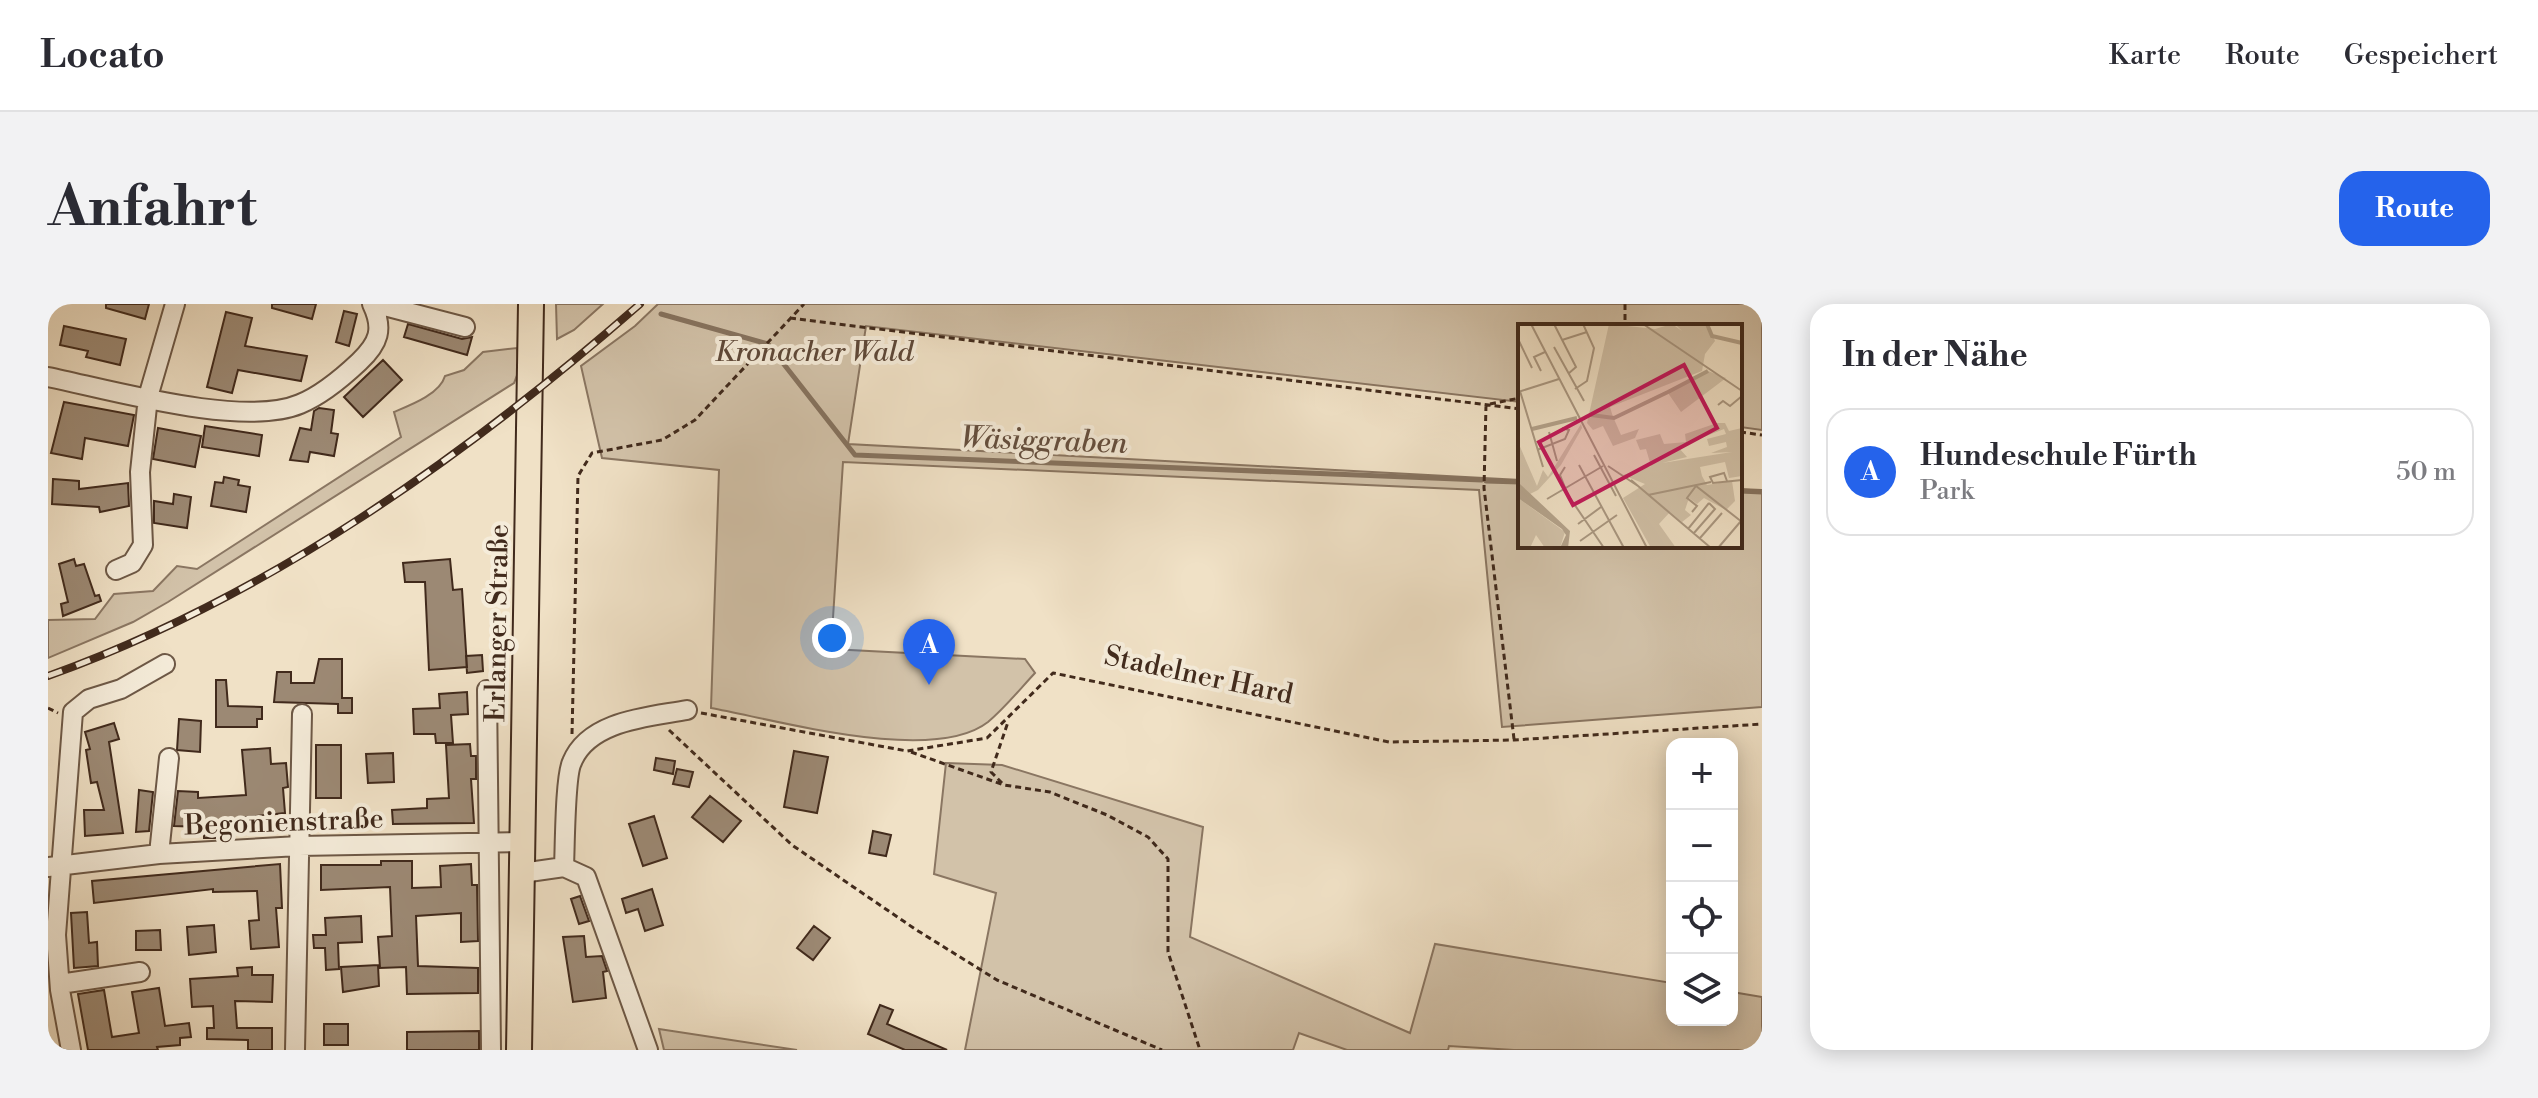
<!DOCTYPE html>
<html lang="de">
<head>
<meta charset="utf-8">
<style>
  body { margin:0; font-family:"Libre Bodoni",serif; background:#f2f2f3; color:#2b2b33 }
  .controls { position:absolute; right:24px; bottom:24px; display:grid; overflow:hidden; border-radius:16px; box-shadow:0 4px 20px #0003 }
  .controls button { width:72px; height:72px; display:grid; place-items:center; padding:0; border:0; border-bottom:2px solid #e1e1e2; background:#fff; color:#2b2b33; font:40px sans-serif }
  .you { position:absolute; left:784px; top:334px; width:28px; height:28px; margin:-20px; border:6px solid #fff; border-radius:50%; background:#1a73e8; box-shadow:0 0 0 12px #1a73e833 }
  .badge { display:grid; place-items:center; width:52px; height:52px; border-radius:50%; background:#2563eb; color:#fff; font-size:26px; font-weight:700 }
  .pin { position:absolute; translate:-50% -66px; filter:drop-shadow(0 2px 4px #0008) }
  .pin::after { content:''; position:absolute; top:42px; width:28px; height:24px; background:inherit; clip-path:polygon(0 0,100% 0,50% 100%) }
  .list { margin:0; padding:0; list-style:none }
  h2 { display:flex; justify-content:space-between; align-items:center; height:104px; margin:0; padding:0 32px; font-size:34px }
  h2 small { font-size:26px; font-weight:400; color:#7c7c81 }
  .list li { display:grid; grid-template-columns:52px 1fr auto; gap:24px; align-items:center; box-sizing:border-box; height:128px; margin:0 16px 16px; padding:0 16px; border:2px solid #e1e1e2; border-radius:24px }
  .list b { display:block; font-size:30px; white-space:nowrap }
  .list p { margin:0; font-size:26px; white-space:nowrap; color:#7c7c81 }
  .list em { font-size:26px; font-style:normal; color:#7c7c81 }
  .icon { flex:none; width:44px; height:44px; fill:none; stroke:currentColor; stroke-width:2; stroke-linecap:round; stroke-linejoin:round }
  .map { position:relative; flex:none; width:1714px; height:746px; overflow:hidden; border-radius:24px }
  header { display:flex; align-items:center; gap:48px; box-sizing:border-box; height:112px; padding:0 40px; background:#fff; border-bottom:2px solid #e1e1e2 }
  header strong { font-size:38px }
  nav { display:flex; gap:44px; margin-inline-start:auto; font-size:28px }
  .intro { display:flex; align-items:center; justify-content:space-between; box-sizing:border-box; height:192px; padding:0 48px }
  h1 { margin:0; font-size:56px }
  .button { padding:20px 36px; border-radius:24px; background:#2563eb; color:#fff; font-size:28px; font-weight:700 }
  main { display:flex; gap:48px; padding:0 48px }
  aside { flex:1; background:#fff; border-radius:24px; box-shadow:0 4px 20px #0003 }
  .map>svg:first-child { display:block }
  .green { fill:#d2c2a9; stroke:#8a7662; stroke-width:2 }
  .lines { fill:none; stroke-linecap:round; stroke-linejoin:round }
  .stream { stroke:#86735f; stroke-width:5 }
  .building { fill:#9c8974; stroke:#412a1c; stroke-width:2 }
  .minor-casing { stroke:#6d5846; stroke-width:22 }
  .major-casing { stroke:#412a1c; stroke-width:28 }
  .path { stroke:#412a1c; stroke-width:3; stroke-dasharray:6 4; stroke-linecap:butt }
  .minor { stroke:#f5ecda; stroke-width:18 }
  .major { stroke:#f0e1c6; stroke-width:24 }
  .rail-casing { stroke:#412a1c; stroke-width:8 }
  .rail { stroke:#f5ecda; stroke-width:5; stroke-dasharray:15; stroke-linecap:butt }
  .labels { text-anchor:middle; stroke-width:8; stroke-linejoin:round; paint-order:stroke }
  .park-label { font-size:28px; font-style:italic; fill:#5e4838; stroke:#f5ecda }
  .street-label { font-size:28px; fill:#412a1c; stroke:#f5ecda }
  .water-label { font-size:30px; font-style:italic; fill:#644e3e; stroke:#f5ecda }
  .inset-river { fill:none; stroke:#b4a38c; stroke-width:4 }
  .inset-road { fill:none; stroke:#aa9882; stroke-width:2 }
  .view { fill:#c2185b; fill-opacity:0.15; stroke:#c2185b; stroke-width:4 }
  .inset-edge { fill:none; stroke:#412a1c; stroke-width:4 }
</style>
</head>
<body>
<header>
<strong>Locato</strong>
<nav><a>Karte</a><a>Route</a><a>Gespeichert</a></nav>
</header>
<div class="intro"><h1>Anfahrt</h1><a class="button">Route</a></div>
<main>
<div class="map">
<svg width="1714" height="746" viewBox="0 0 1714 746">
  <rect width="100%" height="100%" fill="#f0e1c6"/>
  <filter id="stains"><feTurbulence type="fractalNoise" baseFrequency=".0025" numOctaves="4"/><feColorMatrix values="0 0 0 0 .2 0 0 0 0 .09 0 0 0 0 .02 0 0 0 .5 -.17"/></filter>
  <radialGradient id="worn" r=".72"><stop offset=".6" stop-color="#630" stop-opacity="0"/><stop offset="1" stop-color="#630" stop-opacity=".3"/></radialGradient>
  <!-- green -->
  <path class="green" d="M 508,0 L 555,0 L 526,26 L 509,35 Z
    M 610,0 L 1714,0 L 1714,126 L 1692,123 L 1692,22 L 1472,22 L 1472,98 L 818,22 L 800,140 L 1472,176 L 1472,242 L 1692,242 L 1692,185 L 1714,186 L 1714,403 L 1454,423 L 1431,186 L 795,158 L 783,345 L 977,355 L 987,369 C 972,385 957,404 940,418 C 885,461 729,416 663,404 L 671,166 L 554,154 L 533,62 L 587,22 Z
    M 469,44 L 471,66 L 466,79 L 120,298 L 85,318 L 0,354 L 0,316 L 47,315 L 66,290 L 105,287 L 129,262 L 149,265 L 353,133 L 346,108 C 363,101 392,90 397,72 L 416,66 L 435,48 Z
    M 898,459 L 954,461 L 1155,523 L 1142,633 L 1362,729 L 1387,640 L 1624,679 L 1624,716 L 1684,716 L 1684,688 L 1714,693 L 1714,746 L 1466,746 L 1401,742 L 1400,746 L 1299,746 L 1251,729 L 1245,746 L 917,746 L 948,589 L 886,570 Z
    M 611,725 L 749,746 L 616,746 Z"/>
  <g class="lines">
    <!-- stream -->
    <path class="stream" d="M 613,10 L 720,40 L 807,151 L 1434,176
      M 1438,177 L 1472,178
      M 1692,187 L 1714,188"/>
  </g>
  <!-- building -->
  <path class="building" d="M 58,0 L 101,0 L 97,15 L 58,4 Z
    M 224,0 L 268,0 L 264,15 L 224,4 Z
    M 296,7 L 309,10 L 301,42 L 288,38 Z
    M 178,8 L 204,14 L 197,42 L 259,52 L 253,77 L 190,66 L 184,89 L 159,83 Z
    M 360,20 L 414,35 L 424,33 L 419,51 L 356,33 Z
    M 16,22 L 78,35 L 72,61 L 38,53 L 40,47 L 12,41 Z
    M 335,56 L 354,76 L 315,113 L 296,93 Z
    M 16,98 L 86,111 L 80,142 L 37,134 L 34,155 L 3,149 Z
    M 271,104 L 286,106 L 283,129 L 290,130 L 286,152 L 262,148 L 260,158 L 242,156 L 252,124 L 263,126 L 266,107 Z
    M 157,122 L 214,131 L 211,152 L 154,143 Z
    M 110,124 L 153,132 L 147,163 L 105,155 Z
    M 176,173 L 191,176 L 190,181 L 202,183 L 198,208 L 163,202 L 167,178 L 175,179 Z
    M 5,175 L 31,177 L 31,185 L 80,179 L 81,202 L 52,208 L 51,203 L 4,200 Z
    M 126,190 L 143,193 L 139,224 L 106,219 L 106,197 L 125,200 Z
    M 26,255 L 28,262 L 36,260 L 47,292 L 51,291 L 53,297 L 15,312 L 13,300 L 20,298 L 11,260 Z
    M 402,255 L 405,286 L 414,285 L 419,363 L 381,366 L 377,278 L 357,278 L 355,259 Z
    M 434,351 L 435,367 L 419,369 L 418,352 Z
    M 271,355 L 294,355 L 294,394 L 304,394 L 304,409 L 290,409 L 290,400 L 226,398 L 229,368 L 243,368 L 243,379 L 266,379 Z
    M 168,376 L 178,376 L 180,402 L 214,403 L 214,415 L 209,415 L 209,423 L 168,423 Z
    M 419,388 L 420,410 L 403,411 L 405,439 L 388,439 L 387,430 L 366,430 L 365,405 L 392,404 L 391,390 Z
    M 131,415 L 153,417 L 152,448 L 129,446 Z
    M 66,419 L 71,435 L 61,438 L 75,529 L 37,532 L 36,506 L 56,506 L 49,478 L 43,479 L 38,446 L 42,445 L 37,428 Z
    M 422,440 L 423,452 L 428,452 L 428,475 L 423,475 L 426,519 L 345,520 L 344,506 L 379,504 L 379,495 L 401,494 L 398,441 Z
    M 268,441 L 293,441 L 293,494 L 268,494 Z
    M 222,444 L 223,460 L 238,459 L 240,483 L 235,484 L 237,509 L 172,516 L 172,534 L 156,534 L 156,523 L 126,522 L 130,487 L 150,488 L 150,494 L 198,491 L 194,446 Z
    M 746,447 L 780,453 L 769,509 L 736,503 Z
    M 345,449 L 346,478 L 320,479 L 318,450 Z
    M 608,454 L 627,457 L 625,470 L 606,466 Z
    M 629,465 L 645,468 L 641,483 L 625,480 Z
    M 91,486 L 105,488 L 101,527 L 88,528 Z
    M 662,492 L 693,517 L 675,538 L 644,513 Z
    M 606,512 L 619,554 L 595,562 L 581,520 Z
    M 825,527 L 843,531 L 838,552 L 821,549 Z
    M 333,557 L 364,557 L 364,584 L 393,583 L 392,562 L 423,560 L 424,581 L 429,581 L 430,637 L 413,638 L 413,609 L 368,612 L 370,662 L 430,664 L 430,689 L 359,690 L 358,663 L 332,664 L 330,633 L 344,632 L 342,583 L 273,586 L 273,561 L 333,561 Z
    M 232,560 L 234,604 L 228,604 L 231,643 L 203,645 L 201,617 L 211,616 L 209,587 L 165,588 L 165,585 L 46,599 L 44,577 Z
    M 604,585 L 615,621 L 597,627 L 590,605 L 578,609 L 574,595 Z
    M 532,592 L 541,617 L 531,620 L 523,595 Z
    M 39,608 L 41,639 L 49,638 L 50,662 L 26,664 L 23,609 Z
    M 313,612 L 314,638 L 290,639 L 291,665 L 278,666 L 277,644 L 266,644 L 265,631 L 278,631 L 277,614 Z
    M 166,621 L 168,648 L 141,651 L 139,623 Z
    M 766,622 L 782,634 L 765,656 L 749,644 Z
    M 112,626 L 113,646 L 88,646 L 88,627 Z
    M 536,632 L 538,653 L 554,652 L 559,667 L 555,668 L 558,694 L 525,698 L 515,633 Z
    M 330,661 L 331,682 L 295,688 L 293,663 Z
    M 204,663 L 204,671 L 225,671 L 224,698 L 187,697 L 189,724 L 224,724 L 224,746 L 200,746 L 200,736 L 159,735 L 159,724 L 166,724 L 165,702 L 144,703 L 142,675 L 190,672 L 189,664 Z
    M 111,684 L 117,722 L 141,719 L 143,733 L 132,734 L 132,741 L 109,743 L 110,746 L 40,746 L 30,690 L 56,686 L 64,733 L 91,729 L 84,688 Z
    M 832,701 L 845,706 L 839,720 L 899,746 L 857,746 L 820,730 Z
    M 276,720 L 300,720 L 300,741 L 276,741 Z
    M 431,727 L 431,746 L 359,746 L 359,728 Z"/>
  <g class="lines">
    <defs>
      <path id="minor" d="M 329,0 L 417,23
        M 0,73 C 63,86 195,124 252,100 C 274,91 294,74 311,58 C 331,39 336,25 324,0
        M 68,266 L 84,259 L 95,241 L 92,168 L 100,93 L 127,0
        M 439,386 L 443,746
        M 111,550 L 121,454
        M 0,563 L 111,550 L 251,542 L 475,538
        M 516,563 C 517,542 517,472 524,458 C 541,416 602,413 639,406
        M 474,569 L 516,563 L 538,573 L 600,746
        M 12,680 L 92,668
        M 23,746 L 12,686 L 8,631 L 25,408 L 41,395 L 73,385 L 117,360
        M 247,746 L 254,410"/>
      <path id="major" d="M 471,746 L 483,0"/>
    </defs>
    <!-- minor casing -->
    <use href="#minor" class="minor-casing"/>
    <!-- major casing -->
    <use href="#major" class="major-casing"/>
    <!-- path -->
    <path class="path" d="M 1577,0 L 1577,22
      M 742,14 L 1472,105
      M 1442,100 L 1472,94
      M 1438,101 L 1436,184 L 1466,435
      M 1692,128 L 1714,131
      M 0,404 L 10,409
      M 653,409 L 859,447 L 939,434 L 1005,369 L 1341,438 L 1466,436 L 1714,420
      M 621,426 L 744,541 L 867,625 L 949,676 L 1114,746
      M 524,430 L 530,172 L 544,149 L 614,136 L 647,116 L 756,0
      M 863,448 L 956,481 L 1002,488 L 1059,511 L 1100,533 L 1120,555 L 1120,648 L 1152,746
      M 954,479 L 943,468 L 960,418"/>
    <!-- minor -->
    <use href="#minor" class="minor"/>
    <!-- major -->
    <use href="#major" class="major"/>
    <defs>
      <path id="rail" d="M 0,372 C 220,293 417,153 592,0"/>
    </defs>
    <!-- rail casing -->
    <use href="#rail" class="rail-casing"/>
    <!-- rail -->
    <use href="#rail" class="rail"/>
  </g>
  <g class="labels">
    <!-- park labels -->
    <g class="park-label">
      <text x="766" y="57">Kronacher Wald</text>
    </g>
    <!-- street labels -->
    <g class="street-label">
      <text transform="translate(448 319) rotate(-89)" y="10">Erlanger Straße</text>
      <text transform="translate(1151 370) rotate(12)" y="10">Stadelner Hard</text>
      <text transform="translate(236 517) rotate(-2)" y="10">Begonienstraße</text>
    </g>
    <!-- water labels -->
    <g class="water-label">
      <text transform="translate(996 136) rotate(2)" y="10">Wäsiggraben</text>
    </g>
  </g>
  <!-- overview -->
  <g transform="translate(1470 20)">
    <rect width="224" height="224" fill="#f0e1c6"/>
    <path d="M 91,0 L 137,5 L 154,0 L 164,7 L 157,0 L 190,0 L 197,17 L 187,30 L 184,47 L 92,83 L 95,93 L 190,47 L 208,54 L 163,88 L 150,69 L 96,95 L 103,111 L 121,105 L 117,114 L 95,122 L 85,102 L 75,106 L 69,99 ZM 199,99 L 207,99 L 211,107 L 224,104 L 224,152 L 211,154 L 207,138 L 182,143 L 184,152 L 189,161 L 214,157 L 217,177 L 208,186 L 186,174 L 179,180 L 171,174 L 167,186 L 173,191 L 164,198 L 152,188 L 141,200 L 158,224 L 133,224 L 105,174 L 127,160 L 105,151 L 133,142 L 128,125 L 122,126 L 118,116 L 142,110 L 146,120 L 168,118 L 167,110 ZM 206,105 L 208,110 L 189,115 L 191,122 L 208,118 L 209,123 L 193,129 L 214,128 L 144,139 L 169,133 L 160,123 ZM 63,100 L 64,104 L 43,141 L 20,166 L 12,170 L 0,158 L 0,118 L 19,162 L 25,146 L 30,153 ZM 0,174 L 47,208 L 42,224 L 27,224 L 18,211 L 12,224 L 0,224 Z" fill="#d2c2a9" fill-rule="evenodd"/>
    <path d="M 0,158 L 52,207 L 50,224 L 42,224 L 48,211 L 44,205 L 0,174 Z" fill="#b4a38c"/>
    <path class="inset-river" d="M 189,0 L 194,12 L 224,19M 150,68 L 190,47M 73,91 L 96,94 L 150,68M 14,105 L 59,94"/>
    <path class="inset-road" d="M 13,0 L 129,224M 36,0 L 58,43 L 50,50M 125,0 L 224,67M 0,15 L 14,44M 44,16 L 69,8M 36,23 L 66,77M 23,47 L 16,33 L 27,28M 57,65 L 69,57 L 76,24 L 65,0M 2,67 L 25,143M 0,68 L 41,55M 200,81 L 205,77 L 212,82 L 224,72M 31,108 L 39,137M 19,126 L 47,115 L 51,106 L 44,104M 76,131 L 98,172M 61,141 L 106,224M 90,142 L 120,162M 47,143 L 42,151 L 50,171 L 86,224M 113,156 L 193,224M 209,157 L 206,149 L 192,153 L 195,159 L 224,156M 130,171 L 193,158M 29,175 L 85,142M 174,188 L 179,182 L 169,174 L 178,162 L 224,198M 60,200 L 83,183M 170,205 L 191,179M 176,209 L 197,185 L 191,179M 182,214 L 204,189M 62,217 L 99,191M 200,224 L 223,197"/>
    <path class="view" d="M 166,41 L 199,104 L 55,181 L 21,118 Z"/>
    <rect width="224" height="224" class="inset-edge"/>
  </g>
  <rect width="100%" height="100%" filter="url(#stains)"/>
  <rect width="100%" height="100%" fill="url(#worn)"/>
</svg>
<div class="controls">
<button>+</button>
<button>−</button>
<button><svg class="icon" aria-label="locate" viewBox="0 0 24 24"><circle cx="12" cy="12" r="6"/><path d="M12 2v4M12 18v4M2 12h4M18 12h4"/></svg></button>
<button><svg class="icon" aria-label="layers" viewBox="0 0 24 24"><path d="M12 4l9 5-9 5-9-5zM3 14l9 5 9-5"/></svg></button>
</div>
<div class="you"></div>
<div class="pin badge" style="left:881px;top:381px">A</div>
</div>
<aside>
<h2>In der Nähe<small></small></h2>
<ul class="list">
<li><span class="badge">A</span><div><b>Hundeschule Fürth</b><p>Park</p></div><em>50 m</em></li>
</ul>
</aside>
</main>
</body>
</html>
